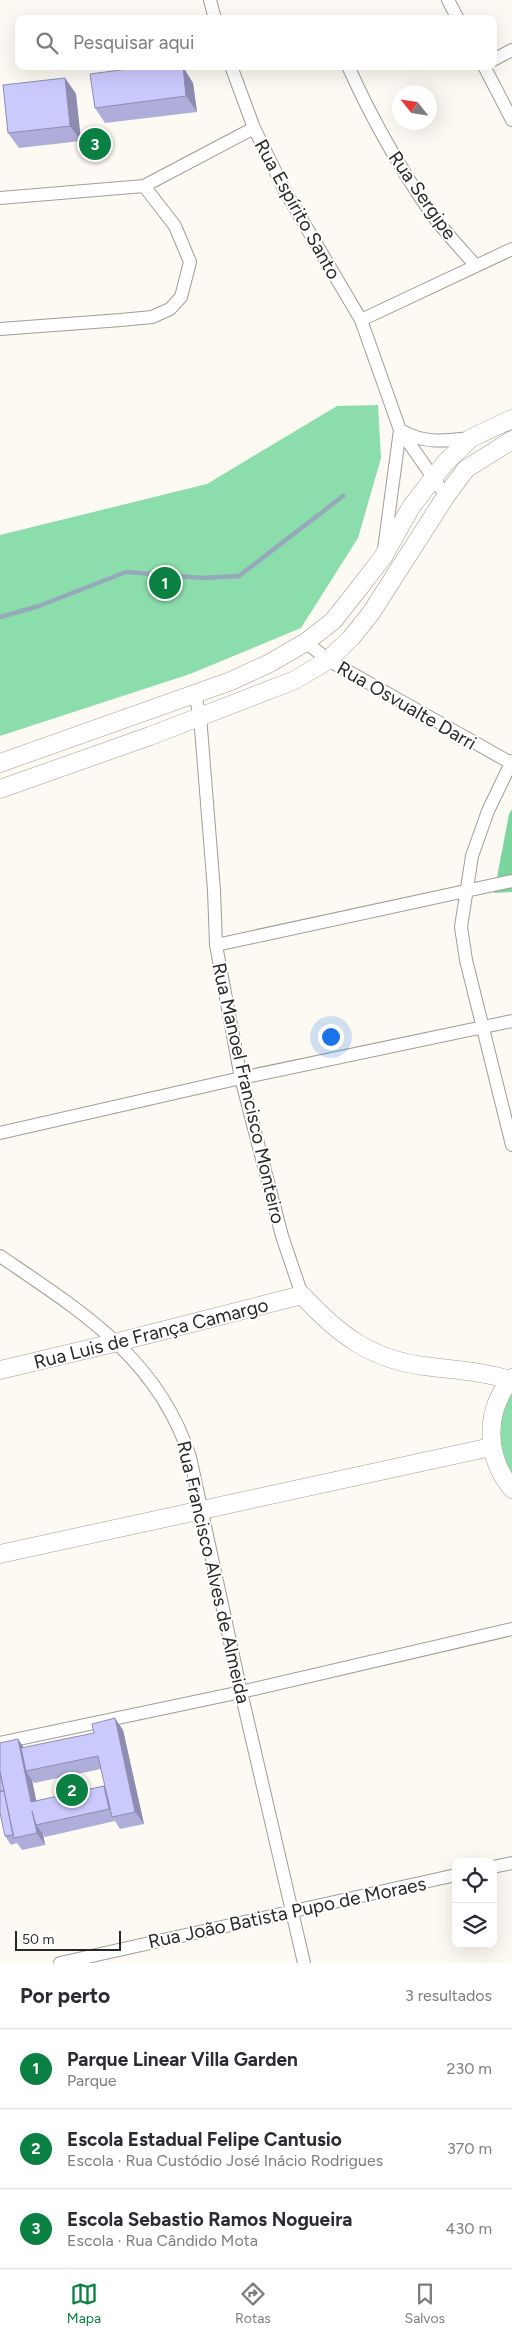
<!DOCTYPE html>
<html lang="pt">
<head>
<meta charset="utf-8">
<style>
  body { margin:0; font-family:Figtree,sans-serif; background:#f7f7f7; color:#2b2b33 }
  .controls { position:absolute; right:15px; bottom:15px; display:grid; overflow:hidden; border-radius:10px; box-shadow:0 5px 20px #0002 }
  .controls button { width:45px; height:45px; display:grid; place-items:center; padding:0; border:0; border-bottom:1px solid #e1e1e2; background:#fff; color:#2b2b33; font:25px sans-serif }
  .compass { position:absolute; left:392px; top:85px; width:45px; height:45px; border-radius:50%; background:#fff; box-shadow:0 5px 20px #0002; rotate:300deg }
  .scale { position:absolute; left:15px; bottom:12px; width:106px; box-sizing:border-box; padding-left:5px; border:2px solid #292826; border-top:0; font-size:14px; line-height:18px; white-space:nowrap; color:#292826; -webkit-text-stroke:4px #fff; paint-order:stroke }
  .you { position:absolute; left:330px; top:1036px; width:18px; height:18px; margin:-12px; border:4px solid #fff; border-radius:50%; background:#1a73e8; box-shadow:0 0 0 8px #1a73e833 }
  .badge { display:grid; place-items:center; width:32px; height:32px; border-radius:50%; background:#0b8043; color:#fff; font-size:16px; font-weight:700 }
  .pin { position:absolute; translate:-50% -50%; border:2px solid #fff; box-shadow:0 1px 5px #0006 }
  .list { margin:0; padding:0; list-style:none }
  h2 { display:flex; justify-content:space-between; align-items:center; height:65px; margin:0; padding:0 20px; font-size:21px }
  h2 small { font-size:16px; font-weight:400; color:#7c7c81 }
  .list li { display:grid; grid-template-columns:32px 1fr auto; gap:15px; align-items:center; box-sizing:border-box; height:80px; padding:0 20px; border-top:1px solid #e1e1e2 }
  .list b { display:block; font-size:19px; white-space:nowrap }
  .list p { margin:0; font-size:16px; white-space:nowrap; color:#7c7c81 }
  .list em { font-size:16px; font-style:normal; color:#7c7c81 }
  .icon { flex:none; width:28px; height:28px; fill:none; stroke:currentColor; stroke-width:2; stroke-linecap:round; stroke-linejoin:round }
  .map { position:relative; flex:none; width:512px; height:1963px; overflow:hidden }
  .search { position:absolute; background:#fff; box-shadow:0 5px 20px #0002; left:15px; right:15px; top:15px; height:55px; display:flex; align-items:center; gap:12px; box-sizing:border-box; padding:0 18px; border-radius:10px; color:#7c7c81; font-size:19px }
  .sheet { height:305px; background:#fff }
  nav { display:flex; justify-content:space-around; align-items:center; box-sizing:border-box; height:70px; border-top:1px solid #e1e1e2; background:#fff; font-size:14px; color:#7c7c81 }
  nav a { display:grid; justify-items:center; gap:2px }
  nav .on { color:#0b8043 }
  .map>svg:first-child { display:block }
  .green { fill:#8bddab }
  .forest { fill:#7bd59f }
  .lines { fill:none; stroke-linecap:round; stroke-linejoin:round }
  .stream { stroke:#96a9ba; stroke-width:4.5 }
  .street-casing { stroke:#9f9d96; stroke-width:14 }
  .secondary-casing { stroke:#9f9d96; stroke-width:19 }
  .street { stroke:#fff; stroke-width:12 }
  .secondary { stroke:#fff; stroke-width:18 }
  .wall { fill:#afaeda; fill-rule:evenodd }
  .shaded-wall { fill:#8e8db1 }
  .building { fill:#cbcafd; stroke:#8e8db1 }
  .labels { text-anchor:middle; stroke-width:4; stroke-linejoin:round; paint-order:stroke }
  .street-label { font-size:19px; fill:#292826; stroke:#fff }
</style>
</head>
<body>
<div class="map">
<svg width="512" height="1963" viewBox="0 0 512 1963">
  <rect width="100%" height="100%" fill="#fdfaf3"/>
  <!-- green -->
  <path class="green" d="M 378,405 L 381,458 L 358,538 L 301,628 L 190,674 L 0,736 L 0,535 L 207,484 L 337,406 Z
    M 512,1378 L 512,1489 L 491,1427 Z"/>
  <!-- forest -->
  <path class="forest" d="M 512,809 L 512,892 L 494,893 L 509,814 Z"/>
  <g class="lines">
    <!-- stream -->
    <path class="stream" d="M 0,617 L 39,606 L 126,572 L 203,578 L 239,576 L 343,496"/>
    <defs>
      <path id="street" d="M 210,0 L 215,19
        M 448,0 L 458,19
        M 493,60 L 512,50
        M 231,66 L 254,128 L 285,191 L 361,320 L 400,430 L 446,496
        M 348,66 C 371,117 399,167 431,213 C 445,232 461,249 476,266
        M 484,66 L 512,120
        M 0,198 L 144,186 L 254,128
        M 361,320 L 512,249
        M 0,329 L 121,320 L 152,317 L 170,309 L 181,297 L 190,262 L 175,226 L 144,186
        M 402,431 C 424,444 447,441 471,438
        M 384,549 L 400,430
        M 306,642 L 328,660 L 511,763
        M 195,695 L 200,716 L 214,890 L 216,945 L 241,1078 L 282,1236 L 302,1295
        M 512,761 L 488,811 L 472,856 L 461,927 L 466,960 L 512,1145
        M 216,945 L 512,881
        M 0,1133 L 241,1078 L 512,1021
        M 0,1256 C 82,1312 158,1358 190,1457 L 241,1692 L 304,1963
        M 0,1743 L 241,1692 L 512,1629
        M 493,1867 L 512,1863
        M 60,1963 L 456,1875"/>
      <path id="secondary" d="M 0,763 L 231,681 L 270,663 L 306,642 L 333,621 L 356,592 L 383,557 L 411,507 L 445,463 L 471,438 L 512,419
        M 0,789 L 150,736 L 295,680 L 328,660 L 351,638 L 371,613 L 446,496 L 466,469 L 512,440
        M 0,1370 L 118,1342 L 302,1295 C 338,1334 370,1359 424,1366 C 453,1370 482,1371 510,1380
        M 512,1378 C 484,1411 485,1456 512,1489
        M 0,1554 L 491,1447"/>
    </defs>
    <!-- street casing -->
    <use href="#street" class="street-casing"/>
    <!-- secondary casing -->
    <use href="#secondary" class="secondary-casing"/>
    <!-- street -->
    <use href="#street" class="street"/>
    <!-- secondary -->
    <use href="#secondary" class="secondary"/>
  </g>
  <!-- wall -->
  <path class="wall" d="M 183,67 L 193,83 L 197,112 L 105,123 L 95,108 Z
    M 65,78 L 76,94 L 81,141 L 19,148 L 8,133 Z
    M 123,1730 L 144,1824 L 120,1829 L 115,1821 L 45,1837 L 43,1834 L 45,1845 L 22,1850 L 17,1843 L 11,1845 L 5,1836 L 0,1813 L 0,1743 L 18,1739 L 24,1748 ZM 101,1769 L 106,1789 L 104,1786 L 36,1801 L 32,1780 L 34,1783 Z"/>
  <!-- shaded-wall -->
  <path class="shaded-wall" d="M 183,67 L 193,83 L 197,112 L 186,96 Z
    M 65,78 L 76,94 L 81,141 L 70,126 Z
    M 115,1718 L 123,1730 L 144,1824 L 135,1812 Z
    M 18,1739 L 26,1751 L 26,1771 L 32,1780 L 39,1814 L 31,1802 Z
    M 104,1786 L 112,1798 L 114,1817 L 109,1809 Z
    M 32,1811 L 36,1825 L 43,1834 L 45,1845 L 37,1833 Z"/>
  <!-- building -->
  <path class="building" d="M 151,66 L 181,66 L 183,67 L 186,96 L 95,108 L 90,74 Z
    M 65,78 L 70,126 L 8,133 L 3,85 Z
    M 115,1718 L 135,1812 L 112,1817 L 98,1756 L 26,1771 L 21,1748 L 94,1733 L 92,1724 Z
    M 18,1739 L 31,1802 L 104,1786 L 109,1809 L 36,1825 L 32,1811 L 37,1833 L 14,1838 L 0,1772 L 0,1743 Z
    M 0,1772 L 4,1790 L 0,1791 Z
    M 4,1791 L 13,1835 L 5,1836 L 0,1813 L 0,1792 Z"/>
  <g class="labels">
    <!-- street labels -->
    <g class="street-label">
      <text transform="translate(423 195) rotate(55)" y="7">Rua Sergipe</text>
      <text transform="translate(298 209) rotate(61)" y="7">Rua Espírito Santo</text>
      <text transform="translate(407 705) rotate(30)" y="7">Rua Osvualte Darri</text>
      <text transform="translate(249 1093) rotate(77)" y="7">Rua Manoel Francisco Monteiro</text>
      <text transform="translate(151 1333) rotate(-14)" y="7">Rua Luis de França Camargo</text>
      <text transform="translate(214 1572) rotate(77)" y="7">Rua Francisco Alves de Almeida</text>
      <text transform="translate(287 1912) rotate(-12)" y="7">Rua João Batista Pupo de Moraes</text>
    </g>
  </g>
</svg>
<div class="controls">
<button><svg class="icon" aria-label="locate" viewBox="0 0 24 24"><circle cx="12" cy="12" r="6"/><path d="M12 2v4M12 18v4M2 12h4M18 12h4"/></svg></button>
<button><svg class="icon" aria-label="layers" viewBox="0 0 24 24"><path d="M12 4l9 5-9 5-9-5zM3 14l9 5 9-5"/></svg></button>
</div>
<svg class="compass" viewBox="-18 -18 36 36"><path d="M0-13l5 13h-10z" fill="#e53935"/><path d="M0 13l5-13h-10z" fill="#7c7c81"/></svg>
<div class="scale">50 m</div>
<div class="you"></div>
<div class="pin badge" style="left:165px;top:583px">1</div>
<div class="pin badge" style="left:72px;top:1790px">2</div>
<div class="pin badge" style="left:95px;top:144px">3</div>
<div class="search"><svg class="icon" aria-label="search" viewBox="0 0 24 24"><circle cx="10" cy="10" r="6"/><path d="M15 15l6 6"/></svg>Pesquisar aqui</div>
</div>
<section class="sheet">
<h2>Por perto<small>3 resultados</small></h2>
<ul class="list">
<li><span class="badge">1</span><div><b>Parque Linear Villa Garden</b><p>Parque</p></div><em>230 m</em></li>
<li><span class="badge">2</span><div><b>Escola Estadual Felipe Cantusio</b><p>Escola · Rua Custódio José Inácio Rodrigues</p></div><em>370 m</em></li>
<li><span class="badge">3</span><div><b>Escola Sebastio Ramos Nogueira</b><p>Escola · Rua Cândido Mota</p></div><em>430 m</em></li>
</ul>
</section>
<nav>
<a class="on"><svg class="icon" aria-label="map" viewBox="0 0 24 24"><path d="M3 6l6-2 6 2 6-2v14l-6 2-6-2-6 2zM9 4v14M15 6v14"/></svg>Mapa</a>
<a><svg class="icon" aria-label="directions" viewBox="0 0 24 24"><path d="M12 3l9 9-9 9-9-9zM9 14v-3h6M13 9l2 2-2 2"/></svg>Rotas</a>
<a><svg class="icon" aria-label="saved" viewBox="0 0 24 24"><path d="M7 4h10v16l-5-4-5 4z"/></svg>Salvos</a>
</nav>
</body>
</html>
